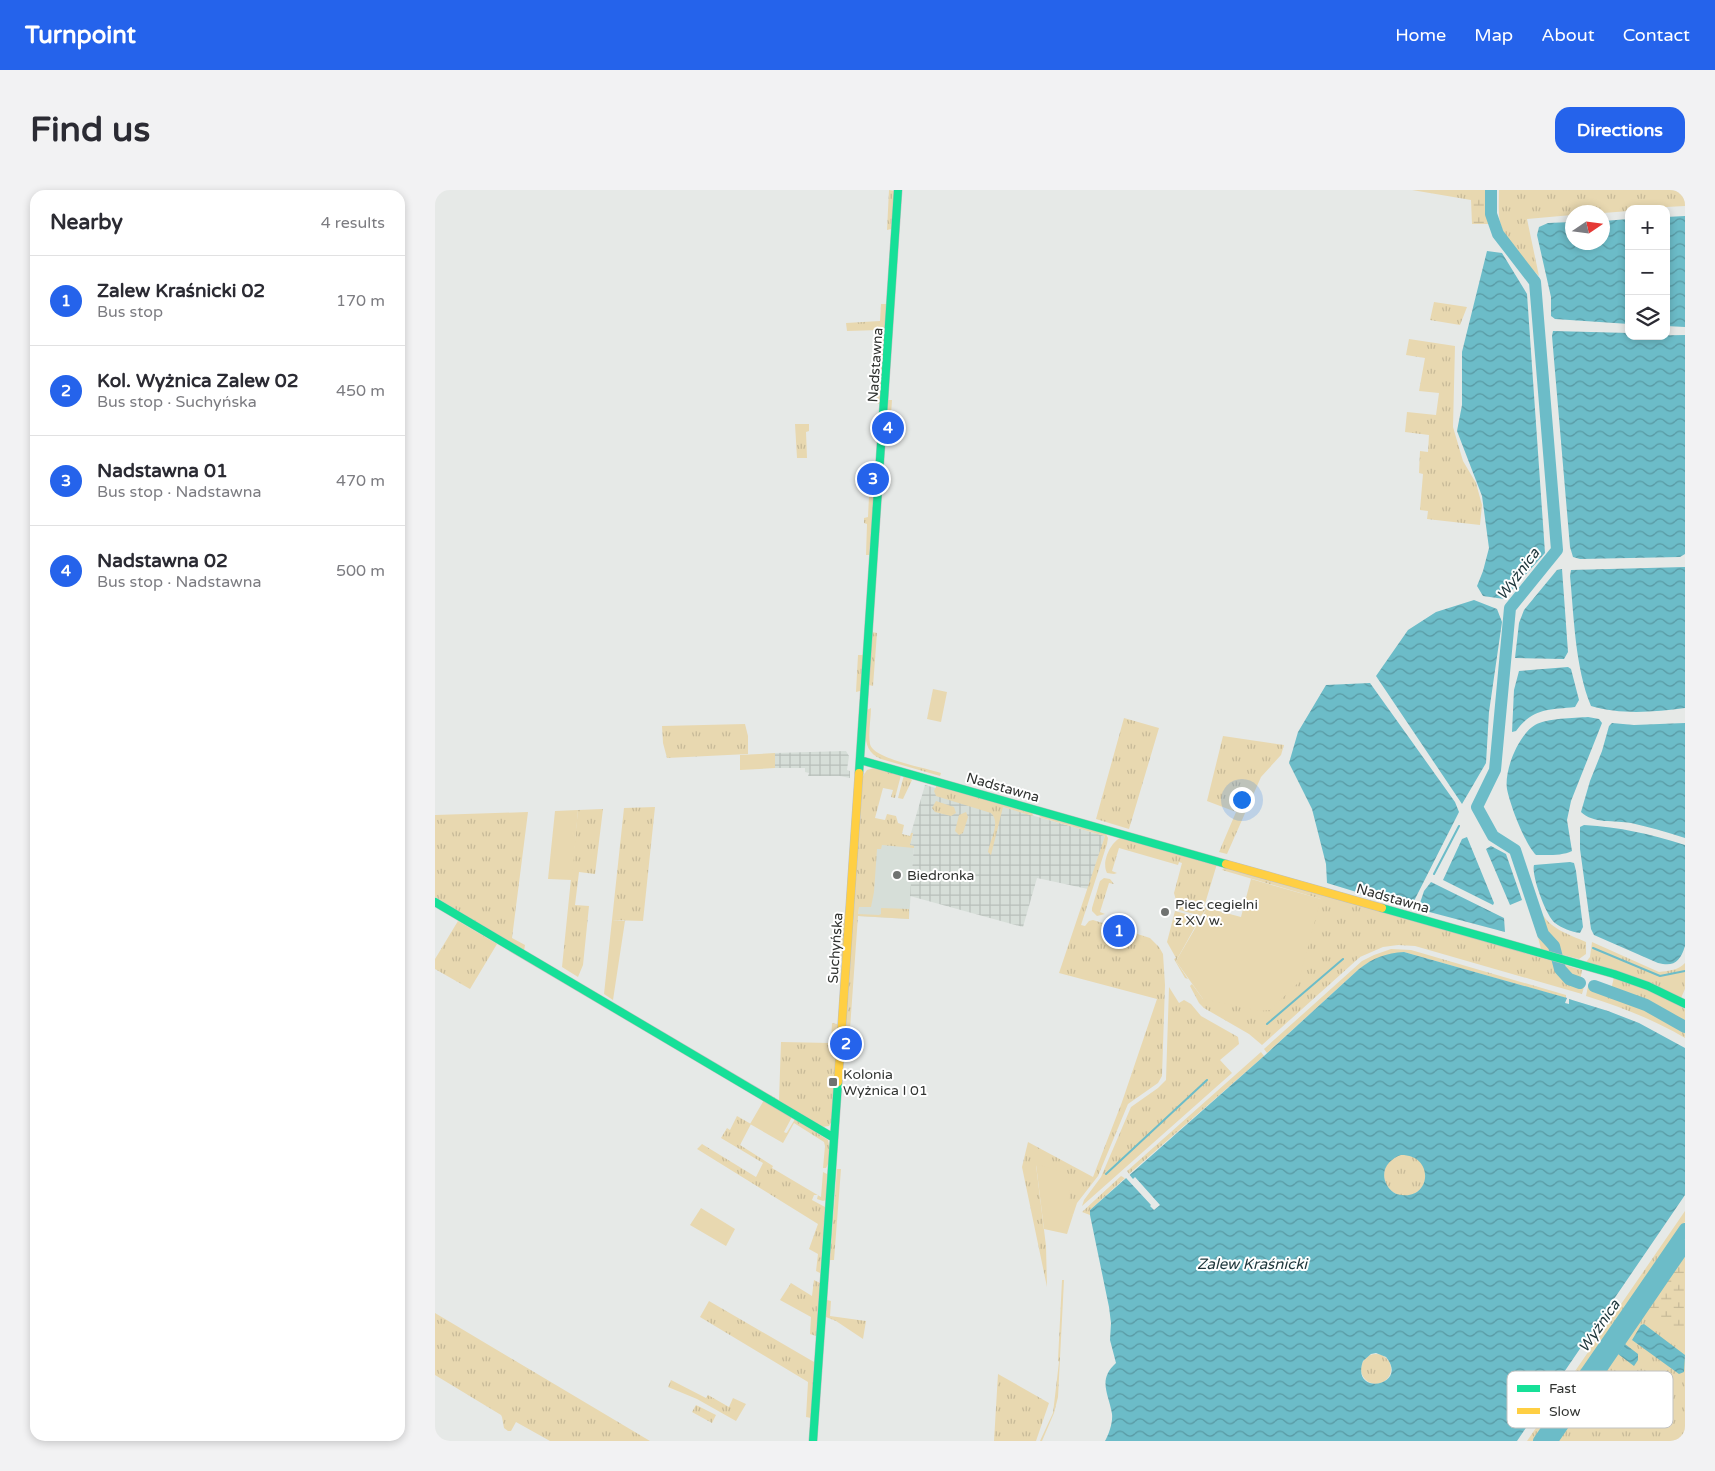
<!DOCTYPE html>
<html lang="en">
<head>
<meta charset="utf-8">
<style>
  body { margin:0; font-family:"Varela Round",sans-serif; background:#f2f2f3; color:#2b2b33 }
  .controls { position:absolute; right:15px; top:15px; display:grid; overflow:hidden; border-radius:10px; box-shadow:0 2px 8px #0003 }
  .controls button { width:45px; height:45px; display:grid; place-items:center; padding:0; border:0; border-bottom:1px solid #e1e1e2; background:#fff; color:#2b2b33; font:25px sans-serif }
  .compass { position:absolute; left:1130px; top:15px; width:45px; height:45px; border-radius:50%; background:#fff; box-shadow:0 2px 8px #0003; rotate:77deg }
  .you { position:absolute; left:806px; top:609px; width:18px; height:18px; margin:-12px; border:4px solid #fff; border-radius:50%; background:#1a73e8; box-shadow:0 0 0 8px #1a73e833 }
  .badge { display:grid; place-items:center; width:32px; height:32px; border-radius:50%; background:#2563eb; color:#fff; font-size:16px; font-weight:700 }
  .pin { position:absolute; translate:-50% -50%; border:2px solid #fff; box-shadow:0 1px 5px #0006 }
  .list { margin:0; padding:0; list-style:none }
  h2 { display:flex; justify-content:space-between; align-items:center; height:65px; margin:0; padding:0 20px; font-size:21px }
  h2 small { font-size:16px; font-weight:400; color:#7c7c81 }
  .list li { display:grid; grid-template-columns:32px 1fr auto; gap:15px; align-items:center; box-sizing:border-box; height:90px; padding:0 20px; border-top:1px solid #e1e1e2 }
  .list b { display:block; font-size:19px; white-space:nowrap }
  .list p { margin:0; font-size:16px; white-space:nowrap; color:#7c7c81 }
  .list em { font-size:16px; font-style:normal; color:#7c7c81 }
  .icon { flex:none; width:28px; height:28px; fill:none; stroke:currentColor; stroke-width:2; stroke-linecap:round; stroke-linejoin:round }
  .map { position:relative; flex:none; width:1250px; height:1251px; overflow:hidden; border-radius:15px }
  header { display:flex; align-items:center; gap:30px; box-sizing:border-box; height:70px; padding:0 25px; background:#2563eb; color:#fff }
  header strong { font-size:24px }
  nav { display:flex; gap:28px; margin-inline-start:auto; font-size:18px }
  .intro { display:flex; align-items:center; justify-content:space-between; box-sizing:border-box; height:120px; padding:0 30px }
  h1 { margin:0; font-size:35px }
  .button { padding:12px 22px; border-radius:15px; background:#2563eb; color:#fff; font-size:18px; font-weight:700 }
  main { display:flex; gap:30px; padding:0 30px }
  aside { flex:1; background:#fff; border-radius:15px; box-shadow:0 2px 8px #0003 }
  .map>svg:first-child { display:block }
  .built { fill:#d6ded8 }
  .industrial { fill:url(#industrial-grid) }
  .grass { fill:url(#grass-tufts) }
  .wetland { fill:url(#wetland-marsh) }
  .green { fill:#e8d8b0 }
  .water { fill:url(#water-waves); fill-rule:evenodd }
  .pier { fill:#e6e9e7 }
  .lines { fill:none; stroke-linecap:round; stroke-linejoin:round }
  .stream { stroke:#6cbcc8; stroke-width:2 }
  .river { stroke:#6cbcc8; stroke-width:12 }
  .fast-casing { stroke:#bdbfbd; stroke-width:9 }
  .slow-casing { stroke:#bdbfbd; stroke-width:9 }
  .fast { stroke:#16e098; stroke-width:8 }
  .slow { stroke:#ffcf43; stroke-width:8 }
  .poi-dot { fill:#707371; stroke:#fff; stroke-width:2 }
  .labels { text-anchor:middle; stroke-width:4; stroke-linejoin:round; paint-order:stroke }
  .street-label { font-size:14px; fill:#313331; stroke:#fff }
  .poi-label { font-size:14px; fill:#313331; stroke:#fff; text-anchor:start }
  .water-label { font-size:15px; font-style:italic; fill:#20383d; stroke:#fff }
  .key { fill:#fff; stroke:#c1c2c1; stroke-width:1 }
  .key-label { font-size:14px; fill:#313331 }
</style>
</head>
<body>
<header>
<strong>Turnpoint</strong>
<nav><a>Home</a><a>Map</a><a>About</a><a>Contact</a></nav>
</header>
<div class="intro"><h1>Find us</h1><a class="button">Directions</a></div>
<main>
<aside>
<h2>Nearby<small>4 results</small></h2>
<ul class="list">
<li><span class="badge">1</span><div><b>Zalew Kraśnicki 02</b><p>Bus stop</p></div><em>170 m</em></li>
<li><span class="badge">2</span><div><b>Kol. Wyżnica Zalew 02</b><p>Bus stop · Suchyńska</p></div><em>450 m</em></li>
<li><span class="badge">3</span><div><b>Nadstawna 01</b><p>Bus stop · Nadstawna</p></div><em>470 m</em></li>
<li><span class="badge">4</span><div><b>Nadstawna 02</b><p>Bus stop · Nadstawna</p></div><em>500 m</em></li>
</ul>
</aside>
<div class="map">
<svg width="1250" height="1251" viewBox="0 0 1250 1251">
  <defs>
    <pattern id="industrial-grid" width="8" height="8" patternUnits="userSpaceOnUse" patternTransform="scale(1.25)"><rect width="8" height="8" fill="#d6ded8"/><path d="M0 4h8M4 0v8" fill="none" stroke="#b8bfba"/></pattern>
    <pattern id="grass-tufts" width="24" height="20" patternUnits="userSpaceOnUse" patternTransform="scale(1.25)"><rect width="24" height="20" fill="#e8d8b0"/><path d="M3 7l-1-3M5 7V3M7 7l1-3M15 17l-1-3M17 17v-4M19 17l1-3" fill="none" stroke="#c7ba98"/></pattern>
    <pattern id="wetland-marsh" width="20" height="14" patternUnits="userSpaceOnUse" patternTransform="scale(1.25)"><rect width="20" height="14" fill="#e8d8b0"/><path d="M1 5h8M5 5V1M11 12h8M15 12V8" fill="none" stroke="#c7ba98"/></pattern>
    <pattern id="water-waves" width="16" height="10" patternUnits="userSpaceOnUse" patternTransform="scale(1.25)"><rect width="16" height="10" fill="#6cbcc8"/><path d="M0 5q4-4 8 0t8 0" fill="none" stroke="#5999a3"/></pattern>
  </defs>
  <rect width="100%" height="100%" fill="#e6e9e7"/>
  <!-- built -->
  <path class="built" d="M 429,642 L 479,656 L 474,729 L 423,726 Z"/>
  <!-- industrial -->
  <path class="industrial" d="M 411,561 L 414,566 L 412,580 L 415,581 L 415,588 L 405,586 L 373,586 L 374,583 L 370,582 L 370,578 L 340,578 L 340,563 Z
    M 490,595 L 670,646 L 653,699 L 602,688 L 588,737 L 475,706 L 479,656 L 475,655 L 478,644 L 476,643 Z"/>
  <!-- grass -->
  <path class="grass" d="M 454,0 L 459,1 L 456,39 L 452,40 Z
    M 977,0 L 1052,0 L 1054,34 L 1037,34 L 1036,10 Z
    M 1064,0 L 1250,0 L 1250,16 L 1194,19 L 1194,21 L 1168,23 L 1138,22 L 1137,25 L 1092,29 L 1104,86 C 1091,74 1068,49 1065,32 C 1063,22 1064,10 1064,0 Z
    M 999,112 L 1032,117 L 1025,135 L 995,130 Z
    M 446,114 L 452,114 L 445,214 L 441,213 L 445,140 L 412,141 L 411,133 L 445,131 Z
    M 974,149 L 1020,156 L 1018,237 L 1028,271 L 1041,293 L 1047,315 L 1045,335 L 992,329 L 993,321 L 985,320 L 988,284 L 984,283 L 985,261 L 993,262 L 994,245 L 970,242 L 972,222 L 1001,225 L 1004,203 L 984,201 L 990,168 L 971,165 Z
    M 453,210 L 457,210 L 454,254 L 450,254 L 451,242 L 453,242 L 453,236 L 452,235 Z
    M 360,234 L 374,234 L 374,241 L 371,242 L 372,268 L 362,268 Z
    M 434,306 L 439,307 L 434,365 L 431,365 L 432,334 L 429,333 L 429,328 L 433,327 Z
    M 437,442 L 442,443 L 438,496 L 434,495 Z
    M 423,465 L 428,465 L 425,501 L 421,502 Z
    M 436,518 C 436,529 433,543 435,554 C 438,569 492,578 506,583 L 505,586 L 446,569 C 425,560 431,539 432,520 Z
    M 689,528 L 724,538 L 694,639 L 661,629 Z
    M 310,534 L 313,546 L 313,564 L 232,568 L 228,553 L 227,536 Z
    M 788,546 L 849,555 L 846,565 L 826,587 L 792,664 L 784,662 L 801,622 L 772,611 Z
    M 439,578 L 466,585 L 460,608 L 456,607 L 458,600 L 448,598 L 440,628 L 450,630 L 452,624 L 461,626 L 463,633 L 469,635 L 467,644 L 475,646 L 476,643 L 478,643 L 475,655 L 479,656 L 479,658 L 447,655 L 446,659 L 442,659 L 439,702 L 436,717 L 424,717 L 423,724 L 444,725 L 446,724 L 446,718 L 474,719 L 474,729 L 423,726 L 414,853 L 410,852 L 428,586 L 432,580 Z
    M 469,585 L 477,590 L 468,609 L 463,608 Z
    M 502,595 L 597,622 L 598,626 L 568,617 L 556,665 L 553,662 C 555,650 566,632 556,623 L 501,606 L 499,601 Z
    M 501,611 L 519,617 L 521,623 L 516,626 L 500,622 L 497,618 Z
    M 220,617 L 208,731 L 177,730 L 189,618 Z
    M 168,619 L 160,684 L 144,682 L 140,715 L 154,716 L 148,775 L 143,787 L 127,777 L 143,620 Z
    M 93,622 L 77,748 L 90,755 L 89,761 L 0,707 L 0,625 Z
    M 531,622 L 533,627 L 528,643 L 524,645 L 520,641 L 524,625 Z
    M 609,624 L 670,642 L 673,648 L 672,654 L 646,735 L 650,736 L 654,731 L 658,730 L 715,748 L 724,757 L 728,764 L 730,795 L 727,886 L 723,893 L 693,914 L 663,986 L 642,1013 L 638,1025 L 635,1024 L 601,975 L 611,1056 L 612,1097 L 587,977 L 593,952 L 658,987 L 687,912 L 722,809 L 624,783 L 670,646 L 604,627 Z
    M 687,647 L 782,674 L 769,717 L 772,718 L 766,726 L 741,719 L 742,714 L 739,703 L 747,673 L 744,672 L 743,675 L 684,658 L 677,681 L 682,683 L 679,684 L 672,683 C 666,672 676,651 687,647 Z
    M 791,676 L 1121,772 C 1126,790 1133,791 1149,797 L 1147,804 L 980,756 L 963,755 L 948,757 L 925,767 L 827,855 L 814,844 L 769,818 L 764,813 L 755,796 L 757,794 L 768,809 L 886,709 L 787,680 Z
    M 669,688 L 675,689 L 679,694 L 674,693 L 665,722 L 670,724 L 662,726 L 657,721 L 657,718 L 665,691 Z
    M 1103,720 L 1105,720 C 1114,739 1133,744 1151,752 L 1151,764 L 1144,769 L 1106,759 L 1099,732 L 1099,724 Z
    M 740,721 L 765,728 L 741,771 L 753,789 L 750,788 L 739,769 L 741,768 L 732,752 Z
    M 405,723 L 409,723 L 411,725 L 408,769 L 401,769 Z
    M 23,731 L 62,754 L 35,799 L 0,779 L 0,769 Z
    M 1157,752 L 1224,782 C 1233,781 1244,780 1250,773 L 1250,799 L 1246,808 L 1210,791 L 1151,772 L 1155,767 Z
    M 956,759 L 976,760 L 1131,805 L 1131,808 L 969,762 L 936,771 L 924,779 L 832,863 L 829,859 L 927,771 L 939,765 Z
    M 1126,774 L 1147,780 L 1145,791 C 1135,788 1129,784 1126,774 Z
    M 1179,787 L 1220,803 L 1250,819 L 1250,836 L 1211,814 L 1176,800 Z
    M 1153,796 C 1189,806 1218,820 1250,838 L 1250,848 C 1218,829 1186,817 1151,806 Z
    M 734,797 L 744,813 L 749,810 L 756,814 L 766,826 L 803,847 L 804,854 L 785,870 L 797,883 L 647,1016 L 649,1010 L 666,987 L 696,917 L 723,898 L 731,890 Z
    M 397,833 L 402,834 L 403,839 L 399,890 L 396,890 L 396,892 L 399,893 L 397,931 L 394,936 L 387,937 L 322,899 L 323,898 L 344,910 L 346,852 L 396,853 Z
    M 826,862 L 829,866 L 694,984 L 692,981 Z
    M 302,926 L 316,934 L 305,955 L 338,976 L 337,978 L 386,1007 L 388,982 L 392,984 L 391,1010 L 388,1011 L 382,1009 L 383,1005 L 379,1005 L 377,1010 L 390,1017 L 390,1019 L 385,1083 L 381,1081 L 383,1064 L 374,1059 L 383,1034 L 262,959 L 267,954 L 321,987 L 328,973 L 286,948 L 292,938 L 295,940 Z
    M 360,929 L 393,950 C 395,958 396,970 391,978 L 388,978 L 390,956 L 389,952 L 359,933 L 353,944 L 351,944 Z
    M949 985a21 21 0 1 1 42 0a21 21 0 1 1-42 0Z
    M 402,979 L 406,979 L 399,1070 L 395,1070 Z
    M 686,986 L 690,988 L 655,1020 L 655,1025 L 647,1022 Z
    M 1250,1021 L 1250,1032 L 1099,1251 L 1092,1251 Z
    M 1250,1041 L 1250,1053 L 1194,1136 L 1189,1130 Z
    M 1250,1061 L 1250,1251 L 1118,1251 L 1146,1213 Z
    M 379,1090 L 385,1093 L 381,1146 L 375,1144 L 376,1127 L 345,1110 L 356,1093 L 377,1106 Z
    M 627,1090 L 629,1090 L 623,1207 L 619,1223 L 607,1251 L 605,1251 L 618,1223 L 624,1172 L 623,1170 Z
    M 392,1110 L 396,1111 L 395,1126 L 431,1131 L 428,1149 L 401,1131 L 391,1127 Z
    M 274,1111 L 379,1172 L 376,1228 L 371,1227 L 373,1192 L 265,1127 Z
    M 0,1123 L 215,1251 L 115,1251 L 81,1232 L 76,1241 L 73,1241 L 69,1238 L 67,1227 L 66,1225 L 0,1185 Z
    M926 1179a15 15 0 1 1 30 0a15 15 0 1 1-30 0Z
    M 563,1184 L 614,1213 L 601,1251 L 559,1251 Z
    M 236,1190 L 271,1208 L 273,1205 L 294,1217 L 298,1208 L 311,1214 L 301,1231 L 262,1209 L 233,1197 Z
    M 261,1215 L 281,1225 L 277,1233 L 257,1222 Z"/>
  <!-- wetland -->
  <path class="wetland" d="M 1037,0 L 1052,0 L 1054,34 L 1037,34 Z
    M 1250,1061 L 1250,1151 L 1210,1121 Z"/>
  <!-- green -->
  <path class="green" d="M 498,499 L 512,502 L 506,532 L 492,529 Z
    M 340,563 L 340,578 L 305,580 L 305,565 Z
    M 143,620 L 137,690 L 113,689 L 120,621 Z
    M 816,689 L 886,709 L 863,793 L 835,820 L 825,821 L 768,809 L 741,771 L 772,718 L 806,727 Z
    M 177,730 L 190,731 L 178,810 L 169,804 Z
    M 329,910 L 357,927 L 349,942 L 353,944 L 348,953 L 315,934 Z
    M 601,974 L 634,984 L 635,1023 L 638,1025 L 632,1044 L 609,1039 Z
    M 266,1018 L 300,1039 L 291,1056 L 255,1035 Z"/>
  <!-- water -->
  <path class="water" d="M 1250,26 L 1250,137 L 1231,136 L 1231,27 Z
    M 1194,29 L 1194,134 L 1120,129 L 1116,126 L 1116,107 L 1102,45 L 1104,37 L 1113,33 L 1137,32 L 1138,52 L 1168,52 L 1168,31 Z
    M 1052,61 L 1067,63 L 1092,104 L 1110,363 L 1069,409 L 1048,406 L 1042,396 L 1048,381 L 1054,358 L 1047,306 L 1022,241 L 1027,215 L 1027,162 Z
    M 1118,141 L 1194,143 L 1194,146 L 1250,145 L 1250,364 L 1245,367 L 1145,369 L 1138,367 L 1135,357 L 1117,146 Z
    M 1250,377 L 1250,518 C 1220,522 1186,525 1156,516 C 1140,477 1139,427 1135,386 L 1136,380 Z
    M 1127,379 L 1133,462 L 1129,469 L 1080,468 L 1084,433 L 1089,420 L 1122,380 Z
    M 1039,410 L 1062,419 L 1067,432 L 1054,522 L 1051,573 L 1027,614 L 941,486 L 973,440 L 1001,422 Z
    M 1133,477 L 1136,479 L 1144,510 L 1140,517 C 1113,520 1098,518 1081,541 L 1077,542 L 1079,500 L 1084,481 Z
    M 935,493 L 1020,612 L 1024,622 L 980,709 L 974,718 L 892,693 L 891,674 L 877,619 L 854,573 L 863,542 L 891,495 Z
    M 1153,527 L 1164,529 L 1167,533 L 1136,611 L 1132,630 L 1137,661 C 1127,666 1112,665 1101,665 C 1090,654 1075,615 1072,599 C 1069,581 1083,545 1100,535 C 1112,528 1139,528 1153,527 Z
    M 1177,533 L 1199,535 L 1250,533 L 1250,648 C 1232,642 1214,637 1196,633 C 1180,630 1158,634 1146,622 L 1155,591 L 1167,561 L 1174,536 Z
    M 1149,635 C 1185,637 1215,644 1250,655 L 1250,756 C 1245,772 1239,777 1223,773 L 1159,745 L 1156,739 L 1145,659 L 1145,637 Z
    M 1032,647 L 1059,713 L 1058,715 L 1008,690 L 1027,649 Z
    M 1056,656 L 1071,664 L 1087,710 L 1075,715 L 1051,659 Z
    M 1135,672 L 1139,673 L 1141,681 L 1148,737 L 1145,743 C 1137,742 1126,738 1120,733 C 1111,726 1096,685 1099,675 Z
    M 996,692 L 1069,728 L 1070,742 L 983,719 L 989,701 Z
    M 969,762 L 1132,808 L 1130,813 L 1134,814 L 1134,809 L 1173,821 L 1204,833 L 1250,858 L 1250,1005 L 1082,1251 L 670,1251 C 674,1244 678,1232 677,1224 C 674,1204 662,1190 681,1173 L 675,1150 L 676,1133 L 674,1117 L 655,1025 L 655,1020 L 829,866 L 924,779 C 938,768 951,763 969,762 ZM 966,965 C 1000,965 996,1009 967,1005 C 961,1005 955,1001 952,995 C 944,981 954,969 966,965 ZM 941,1163 L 951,1167 C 975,1196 915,1207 928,1171 L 936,1164 Z
    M 1209,1134 L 1250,1165 L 1249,1182 L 1244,1184 L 1197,1150 L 1206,1135 Z
    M 1190,1154 L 1203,1164 L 1203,1170 L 1199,1176 L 1183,1164 Z"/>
  <!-- pier -->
  <path class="pier" d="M 693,983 L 698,989 L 700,987 L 725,1015 L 719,1020 L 715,1016 L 716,1015 L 691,988 L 690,988 L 688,987 Z"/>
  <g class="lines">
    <!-- stream -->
    <path class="stream" d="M 999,684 L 1024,636
      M 1158,758 L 1225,786 L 1250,781
      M 832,834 L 908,769
      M 671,984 L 772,890"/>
    <!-- river -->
    <path class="river" d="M 1056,0 L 1056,24 L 1063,44 L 1100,92 L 1122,360 L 1075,418 L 1060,580 L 1042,617 L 1058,646 L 1080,660 L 1108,744 L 1119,756 L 1125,779 L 1134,789 L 1145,793
      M 1159,796 L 1211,815 L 1250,837
      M 1104,1251 L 1250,1039
      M 1117,1251 L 1250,1056"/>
    <defs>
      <path id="fast" d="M 425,570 L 791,674
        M 424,583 L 463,0
        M 0,712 L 399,948
        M 947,718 L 1179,784 L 1213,796 L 1250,814
        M 378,1251 L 403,892"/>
      <path id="slow" d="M 791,674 L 947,718
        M 403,892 L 424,583"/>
    </defs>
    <!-- fast casing -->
    <use href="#fast" class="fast-casing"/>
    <!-- slow casing -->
    <use href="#slow" class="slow-casing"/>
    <!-- fast -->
    <use href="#fast" class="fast"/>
    <!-- slow -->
    <use href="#slow" class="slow"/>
  </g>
  <!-- markers -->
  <g class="poi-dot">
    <circle cx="462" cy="685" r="5"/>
    <circle cx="730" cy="722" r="5"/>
    <rect x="393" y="887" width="10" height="10" rx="2.5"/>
  </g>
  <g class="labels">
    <!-- street labels -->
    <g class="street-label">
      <text transform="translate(440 175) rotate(-86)" y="5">Nadstawna</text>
      <text transform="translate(568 597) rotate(16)" y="5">Nadstawna</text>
      <text transform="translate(958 708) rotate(16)" y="5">Nadstawna</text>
      <text transform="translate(400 758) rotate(-86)" y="5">Suchyńska</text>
    </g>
    <!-- poi labels -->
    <g class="poi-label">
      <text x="472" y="690">Biedronka</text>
      <text x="740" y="719">Piec cegielni<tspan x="740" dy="16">z XV w.</tspan></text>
      <text x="408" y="889">Kolonia<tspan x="408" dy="16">Wyżnica I 01</tspan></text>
    </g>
    <!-- water labels -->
    <g class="water-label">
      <text transform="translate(1083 384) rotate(-53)" y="5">Wyżnica</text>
      <text x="817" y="1079">Zalew Kraśnicki</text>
      <text transform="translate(1164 1136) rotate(-55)" y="5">Wyżnica</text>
    </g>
  </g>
  <!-- legend -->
  <rect x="1072" y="1181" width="166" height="57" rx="8" class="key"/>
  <rect x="1082" y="1195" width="23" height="7" fill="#16e098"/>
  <rect x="1082" y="1218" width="23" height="6" fill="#ffcf43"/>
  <g class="key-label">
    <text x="1114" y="1203">Fast</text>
    <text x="1114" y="1226">Slow</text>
  </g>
</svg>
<div class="controls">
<button>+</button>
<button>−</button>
<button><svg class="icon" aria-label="layers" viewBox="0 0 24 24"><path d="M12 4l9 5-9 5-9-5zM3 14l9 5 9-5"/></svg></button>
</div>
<svg class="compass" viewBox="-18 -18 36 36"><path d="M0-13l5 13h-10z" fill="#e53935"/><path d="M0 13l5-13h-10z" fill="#7c7c81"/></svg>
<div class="you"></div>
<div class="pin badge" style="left:684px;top:741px">1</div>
<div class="pin badge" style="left:411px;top:854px">2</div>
<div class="pin badge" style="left:438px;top:289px">3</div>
<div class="pin badge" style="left:453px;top:238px">4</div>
</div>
</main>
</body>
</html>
